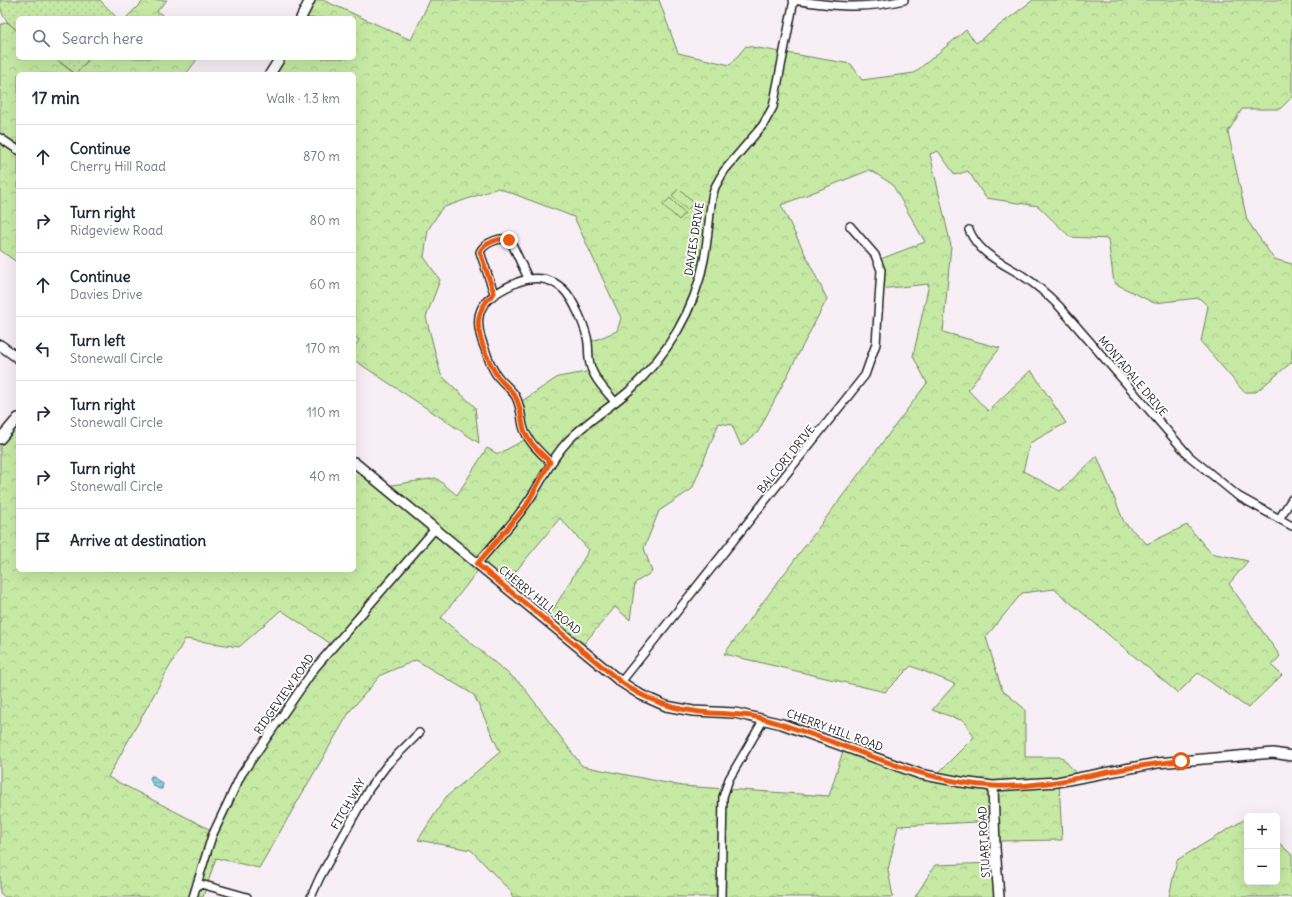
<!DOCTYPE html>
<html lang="en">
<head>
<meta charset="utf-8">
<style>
  body { margin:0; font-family:Delius,sans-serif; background:#f6f6f7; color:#1f2937 }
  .controls { position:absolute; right:12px; bottom:12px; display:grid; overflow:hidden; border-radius:6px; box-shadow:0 4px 16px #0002 }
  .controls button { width:36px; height:36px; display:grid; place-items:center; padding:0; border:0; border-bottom:1px solid #e0e1e3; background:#fff; color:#1f2937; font:20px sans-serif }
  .stop { position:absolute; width:12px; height:12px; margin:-9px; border:3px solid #ea580c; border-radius:50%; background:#fff }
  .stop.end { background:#ea580c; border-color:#fff; box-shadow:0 1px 4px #0008 }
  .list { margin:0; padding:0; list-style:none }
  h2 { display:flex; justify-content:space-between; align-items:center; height:52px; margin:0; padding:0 16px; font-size:17px }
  h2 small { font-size:13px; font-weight:400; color:#747a83 }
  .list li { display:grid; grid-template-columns:26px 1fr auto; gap:12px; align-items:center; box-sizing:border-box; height:64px; padding:0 16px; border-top:1px solid #e0e1e3 }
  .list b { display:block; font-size:15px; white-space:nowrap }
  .list p { margin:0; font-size:13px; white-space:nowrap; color:#747a83 }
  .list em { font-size:13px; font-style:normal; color:#747a83 }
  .icon { flex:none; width:22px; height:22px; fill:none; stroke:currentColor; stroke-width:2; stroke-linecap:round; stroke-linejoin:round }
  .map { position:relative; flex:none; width:1292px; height:897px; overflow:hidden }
  .search { position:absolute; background:#fff; box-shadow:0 4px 16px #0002; left:16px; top:16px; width:340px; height:44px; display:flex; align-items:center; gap:10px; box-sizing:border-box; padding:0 14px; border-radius:6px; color:#747a83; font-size:15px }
  .panel { position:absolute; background:#fff; box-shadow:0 4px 16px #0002; left:16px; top:72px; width:340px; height:500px; border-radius:6px }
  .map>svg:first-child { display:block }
  .grass { fill:url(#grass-dots); stroke:#718360 }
  .forest { fill:url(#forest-crowns); stroke:#718360; fill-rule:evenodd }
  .pitch { fill:#c6eaa4; stroke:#718360 }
  .water { fill:url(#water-rules); stroke:#5c8796 }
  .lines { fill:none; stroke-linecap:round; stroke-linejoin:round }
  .minor-casing { stroke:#1c1c1c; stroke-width:10 }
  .tertiary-casing { stroke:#1c1c1c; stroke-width:12 }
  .minor { stroke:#fff; stroke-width:7 }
  .tertiary { stroke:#fff; stroke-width:9 }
  .route { stroke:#ea580c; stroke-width:5 }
  .labels { text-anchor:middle; stroke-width:3.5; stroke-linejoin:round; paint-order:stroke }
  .street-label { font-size:11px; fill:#1c1c1c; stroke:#fff }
</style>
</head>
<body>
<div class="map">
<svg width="1292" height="897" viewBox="0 0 1292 897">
  <defs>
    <pattern id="grass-dots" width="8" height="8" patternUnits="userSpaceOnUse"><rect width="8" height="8" fill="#c6eaa4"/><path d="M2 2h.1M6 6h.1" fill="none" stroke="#aac88d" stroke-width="1.8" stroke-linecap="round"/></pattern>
    <pattern id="forest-crowns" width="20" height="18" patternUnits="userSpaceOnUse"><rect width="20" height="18" fill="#c6eaa4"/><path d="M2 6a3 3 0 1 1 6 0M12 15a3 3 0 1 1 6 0" fill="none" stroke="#aac88d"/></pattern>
    <pattern id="water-rules" width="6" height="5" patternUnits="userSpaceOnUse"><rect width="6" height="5" fill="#86cfe7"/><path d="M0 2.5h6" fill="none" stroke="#73b1c6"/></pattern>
  </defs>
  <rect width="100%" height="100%" fill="#f8eff6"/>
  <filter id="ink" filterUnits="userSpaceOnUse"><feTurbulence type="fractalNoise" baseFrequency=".025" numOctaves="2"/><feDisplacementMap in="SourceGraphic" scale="8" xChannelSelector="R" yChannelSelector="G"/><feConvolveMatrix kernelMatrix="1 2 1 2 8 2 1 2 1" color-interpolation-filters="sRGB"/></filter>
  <g filter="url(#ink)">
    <!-- grass -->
    <path class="grass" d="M 0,0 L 100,0 L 117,18 L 18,18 L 18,31 C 6,22 0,15 0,0 Z
      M 54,58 L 90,58 L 76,74 Z"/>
    <!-- forest -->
    <path class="forest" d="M 144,0 L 167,0 L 157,11 L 166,18 L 126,18 Z
      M 315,0 L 323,0 L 411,40 L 430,0 L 659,0 L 678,53 L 730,65 L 746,46 L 851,64 L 862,80 L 914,73 L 966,30 L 976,43 L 1033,0 L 1292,0 L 1292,97 L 1280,109 L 1242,109 L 1228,132 L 1247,220 L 1274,259 L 1292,264 L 1292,362 L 1256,392 L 1244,392 L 1201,342 L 1208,306 L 1199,298 L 1154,303 L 1114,283 L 1108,239 L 1070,237 L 1038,206 L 986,198 L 968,171 L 955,175 L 938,151 L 930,154 L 951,246 L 943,332 L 1000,348 L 968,390 L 988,411 L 1031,370 L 1066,423 L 1030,443 L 1023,471 L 1060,491 L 1097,456 L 1124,522 L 1147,544 L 1187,525 L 1211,553 L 1248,561 L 1229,584 L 1280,656 L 1272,666 L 1282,675 L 1248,708 L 1198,673 L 1178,693 L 1054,589 L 1022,593 L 986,637 L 1002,690 L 1025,709 L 1025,757 L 1062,757 L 1079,777 L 1059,781 L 1062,840 L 997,841 L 996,821 L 898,826 L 888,870 L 893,897 L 512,897 L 511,892 L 471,850 L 418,840 L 446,797 L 500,752 L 474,695 L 416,660 L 381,675 L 350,711 L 259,868 L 216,858 L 203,897 L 5,897 L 0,893 L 0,436 L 18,415 L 18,570 L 354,570 L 354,476 L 364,466 L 386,486 L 436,478 L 457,495 L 487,448 L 498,454 L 528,438 L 519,403 L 558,377 L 592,371 L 588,343 L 617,331 L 621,318 L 574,217 L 498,188 L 442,208 L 428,230 L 424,257 L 440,280 L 426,317 L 441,375 L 475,407 L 479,443 L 354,360 L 354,348 L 359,340 L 354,337 L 354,74 L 269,74 L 279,58 L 354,58 L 354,18 L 304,18 ZM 870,170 L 892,184 L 925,242 L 878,260 L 879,289 L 929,284 L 913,356 L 927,383 L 724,654 L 885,692 L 911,666 L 955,684 L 932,710 L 964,721 L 974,737 L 932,779 L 843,751 L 829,796 L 682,786 L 582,766 L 522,685 L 441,618 L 483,564 L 506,583 L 560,518 L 589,550 L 548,618 L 582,646 L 615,607 L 630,620 L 635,583 L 652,572 L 644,548 L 659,511 L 692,489 L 719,423 L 732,425 L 741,446 L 758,432 L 827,299 L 781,205 ZM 281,610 L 331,644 L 260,743 L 217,833 L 108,777 L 185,639 L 239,647 Z
      M 7,22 L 18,31 L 18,58 L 54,58 L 75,74 L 18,74 L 18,263 L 0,250 L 0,25 Z
      M 90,58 L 198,58 L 186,74 L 76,74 Z
      M 1247,818 L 1247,882 L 1277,882 L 1277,841 L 1292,855 L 1292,897 L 1169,897 L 1177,860 Z
      M 998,863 L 1000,897 L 915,897 L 935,865 Z"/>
    <!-- pitch -->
    <path class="pitch" d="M 679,188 L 694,203 L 687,210 L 672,196 Z
      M 670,198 L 685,213 L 679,220 L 663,205 Z"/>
    <!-- water -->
    <path class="water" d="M 151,776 L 154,776 L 157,780 L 163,783 L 162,789 L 159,789 L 153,785 L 150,779 Z"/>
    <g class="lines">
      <defs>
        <path id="minor" d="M 793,0 C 834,6 863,10 904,0
          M 0,138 L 18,150
          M 969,230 C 980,255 1001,262 1023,276 C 1037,285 1048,295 1059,306 L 1189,456 L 1238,496 L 1292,526
          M 494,293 L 480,252 C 484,243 504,234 511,242 L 528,278
          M 550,462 C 540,452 527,441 523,426 C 521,416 521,407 516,397 C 511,388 502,383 496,374 C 491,367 488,358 485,349 C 469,311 483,297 518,282 C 533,276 550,277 563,289 C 573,298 587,330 588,343 C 589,350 588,357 590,364 C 593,378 606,391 615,402
          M 1279,519 L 1292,499
          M 477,564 C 494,543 514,523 529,500 C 543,480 550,460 567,442 C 585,422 610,408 630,390 C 667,355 695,310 704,260 C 708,239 709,218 712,197 L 715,187 L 724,171 L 763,125 L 773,107 L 794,0
          M 621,682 L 865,375 L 876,344 L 881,270 L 875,255 L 850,226
          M 197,883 L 247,897
          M 193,897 L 212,836 L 241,775 L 315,668 L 435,529
          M 311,897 L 320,877 L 369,789 L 387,765 L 419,733
          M 721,897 L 723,797 L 729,779 L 764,719"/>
        <path id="tertiary" d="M 301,18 L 310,0
          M 270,74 L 280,58
          M 0,345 L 18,358
          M 0,439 L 18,418
          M 354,462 L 621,682 L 641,695 L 666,706 L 693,711 L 735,713 L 782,724 L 920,774 L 961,782 L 993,786 L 1057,782 L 1157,763 L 1273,753 L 1292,756
          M 993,786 L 995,848 L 999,897"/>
      </defs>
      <!-- minor casing -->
      <use href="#minor" class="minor-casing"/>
      <!-- tertiary casing -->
      <use href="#tertiary" class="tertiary-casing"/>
      <!-- minor -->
      <use href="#minor" class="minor"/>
      <!-- tertiary -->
      <use href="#tertiary" class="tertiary"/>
    </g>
  </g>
  <g class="lines" filter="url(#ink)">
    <!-- route -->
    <path class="route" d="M 509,240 C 501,236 483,244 480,252 L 494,293 C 473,312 476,329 486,354 C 490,362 493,371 499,378 C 504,385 511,389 515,396 C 521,406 521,416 523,426 C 526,441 540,452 550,462 L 526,506 L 477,564 L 621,682 C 648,702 678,711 711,713 C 726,714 740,714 756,717 C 836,737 909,781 993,786 C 1057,789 1118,765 1181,761"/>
  </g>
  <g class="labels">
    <!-- street labels -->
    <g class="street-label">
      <text transform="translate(694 239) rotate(-81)" y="4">DAVIES DRIVE</text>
      <text transform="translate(1133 376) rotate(50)" y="4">MONTADALE DRIVE</text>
      <text transform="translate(786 459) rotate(-51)" y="4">BALCORT DRIVE</text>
      <text transform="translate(540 600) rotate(39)" y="4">CHERRY HILL ROAD</text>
      <text transform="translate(284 694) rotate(-55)" y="4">RIDGEVIEW ROAD</text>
      <text transform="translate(835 730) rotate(20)" y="4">CHERRY HILL ROAD</text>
      <text transform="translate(348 804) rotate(-60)" y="4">FITCH WAY</text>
      <text transform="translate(984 842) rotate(-93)" y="4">STUART ROAD</text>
    </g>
  </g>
</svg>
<div class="controls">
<button>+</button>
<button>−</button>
</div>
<div class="stop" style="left:1181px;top:761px"></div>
<div class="stop end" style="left:509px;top:240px"></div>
<div class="search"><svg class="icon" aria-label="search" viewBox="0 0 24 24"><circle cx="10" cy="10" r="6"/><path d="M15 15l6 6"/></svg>Search here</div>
<section class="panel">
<h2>17 min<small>Walk · 1.3 km</small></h2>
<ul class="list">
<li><svg class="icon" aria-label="ahead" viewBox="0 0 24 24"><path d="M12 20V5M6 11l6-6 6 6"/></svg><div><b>Continue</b><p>Cherry Hill Road</p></div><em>870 m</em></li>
<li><svg class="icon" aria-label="right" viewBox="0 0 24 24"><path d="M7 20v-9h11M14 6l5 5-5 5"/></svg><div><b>Turn right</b><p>Ridgeview Road</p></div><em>80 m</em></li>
<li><svg class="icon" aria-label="ahead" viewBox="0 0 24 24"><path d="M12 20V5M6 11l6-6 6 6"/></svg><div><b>Continue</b><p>Davies Drive</p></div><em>60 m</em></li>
<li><svg class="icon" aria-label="left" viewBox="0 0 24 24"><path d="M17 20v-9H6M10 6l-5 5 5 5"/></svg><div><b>Turn left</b><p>Stonewall Circle</p></div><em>170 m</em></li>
<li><svg class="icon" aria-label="right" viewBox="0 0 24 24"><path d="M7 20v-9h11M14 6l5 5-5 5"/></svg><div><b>Turn right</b><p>Stonewall Circle</p></div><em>110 m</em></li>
<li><svg class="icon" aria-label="right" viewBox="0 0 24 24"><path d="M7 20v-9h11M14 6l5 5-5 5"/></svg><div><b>Turn right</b><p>Stonewall Circle</p></div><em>40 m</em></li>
<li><svg class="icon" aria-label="arrive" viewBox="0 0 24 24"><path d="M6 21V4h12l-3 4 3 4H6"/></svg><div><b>Arrive at destination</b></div></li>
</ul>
</section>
</div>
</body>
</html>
